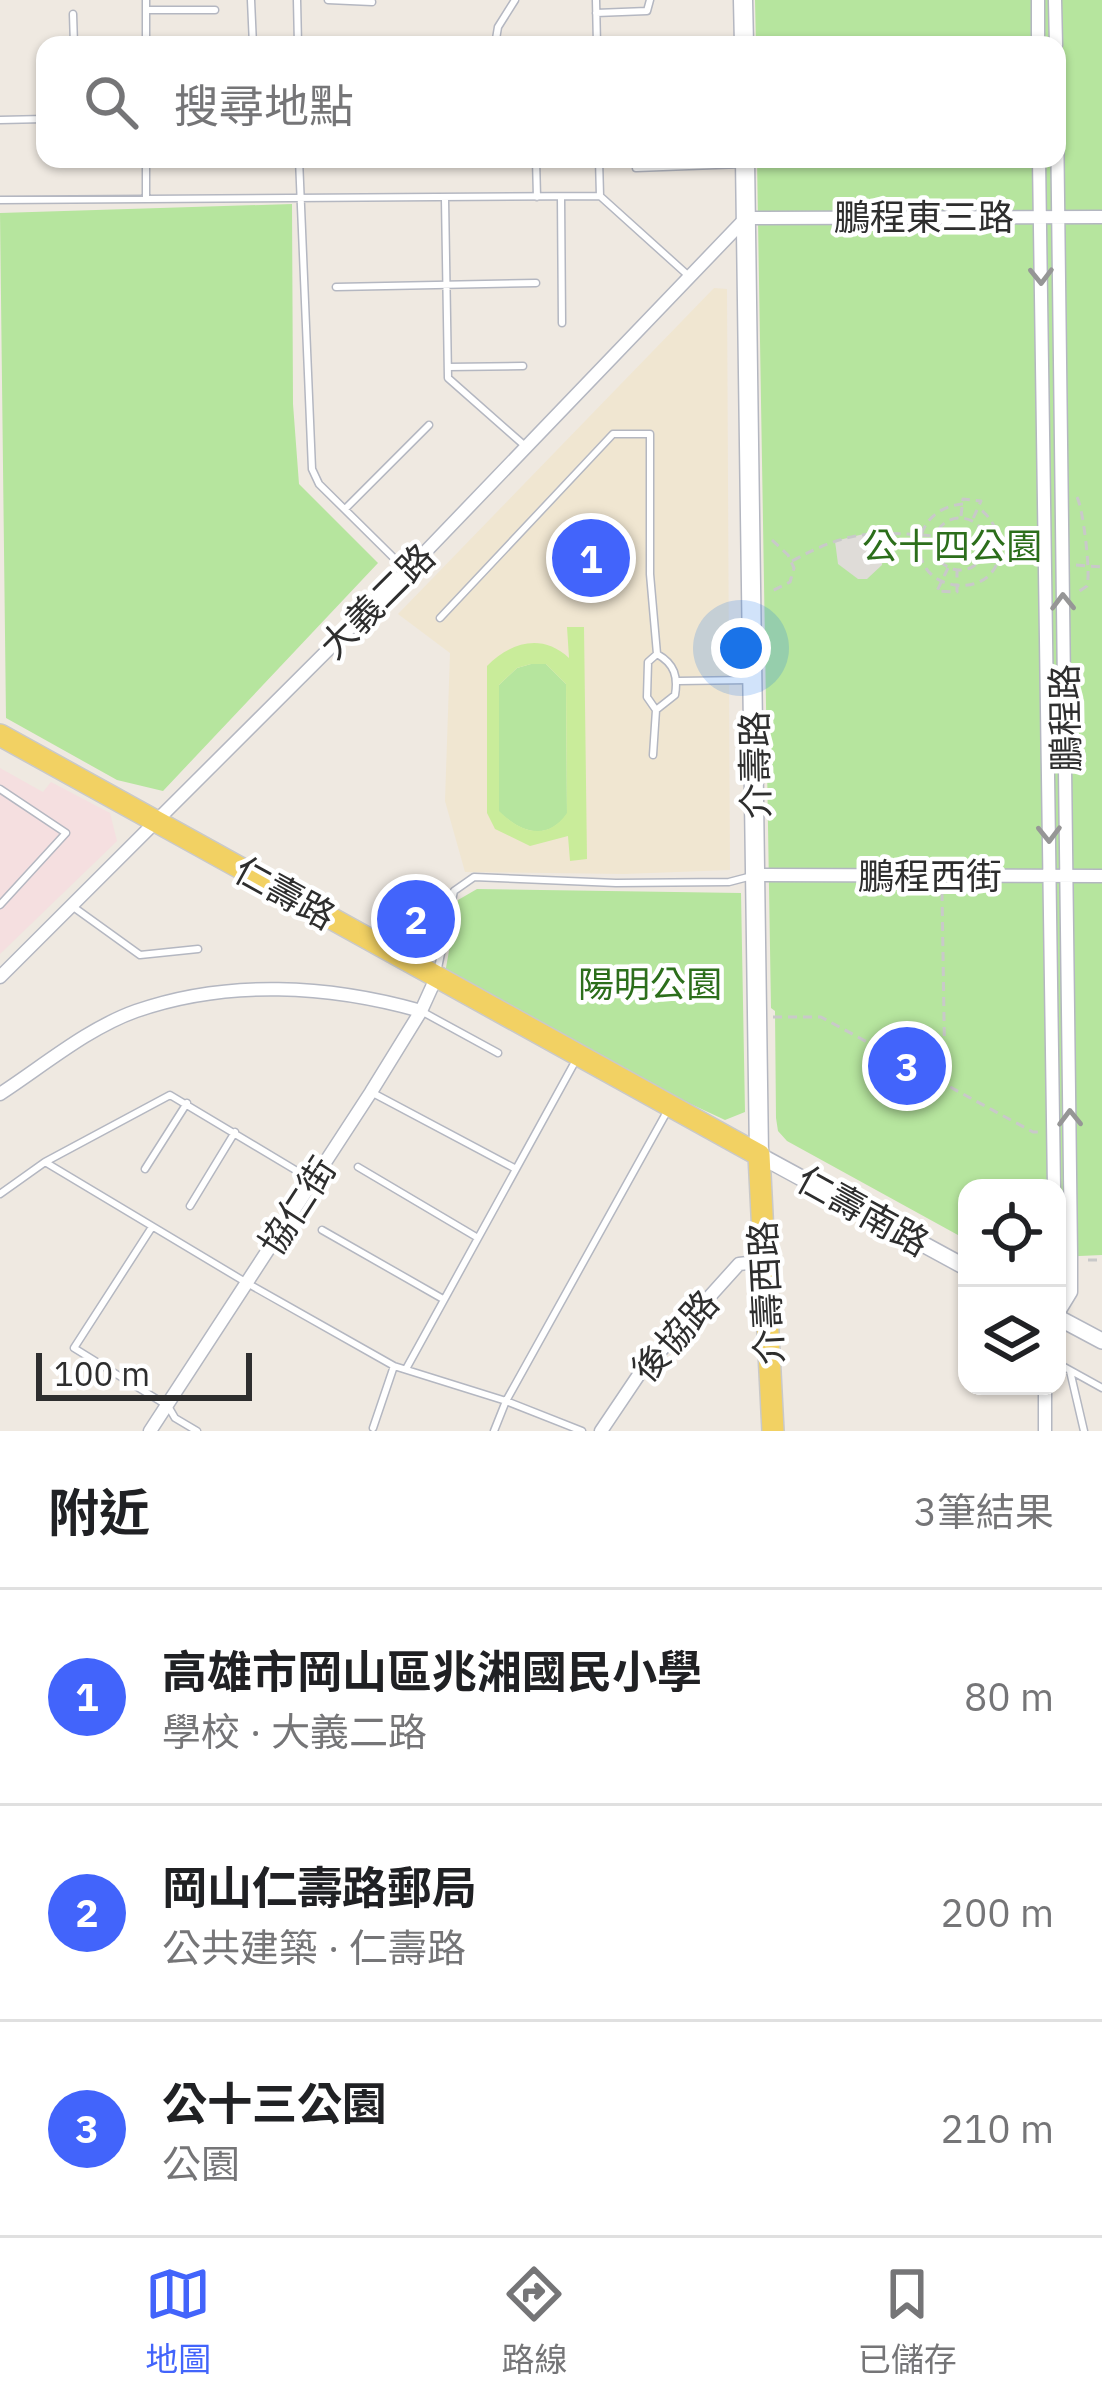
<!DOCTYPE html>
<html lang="zh-TW">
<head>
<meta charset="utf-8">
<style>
  body { margin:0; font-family:"IBM Plex Sans","Noto Sans TC",sans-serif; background:#f2f2f2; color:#202124 }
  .controls { position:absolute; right:36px; bottom:36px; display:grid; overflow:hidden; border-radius:24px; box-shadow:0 3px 9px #0004 }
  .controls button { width:108px; height:108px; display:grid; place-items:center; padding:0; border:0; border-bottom:3px solid #e0e0e0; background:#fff; color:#202124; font:60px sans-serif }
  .scale { position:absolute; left:36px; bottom:30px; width:216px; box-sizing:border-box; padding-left:12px; border:6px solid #2e2e2e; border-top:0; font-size:33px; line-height:42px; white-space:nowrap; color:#2e2e2e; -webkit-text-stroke:9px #fff; paint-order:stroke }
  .you { position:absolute; left:741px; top:648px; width:42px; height:42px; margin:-30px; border:9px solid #fff; border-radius:50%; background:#1a73e8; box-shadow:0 0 0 18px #1a73e833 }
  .badge { display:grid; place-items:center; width:78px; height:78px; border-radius:50%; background:#4264fb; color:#fff; font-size:39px; font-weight:700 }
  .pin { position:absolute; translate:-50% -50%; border:6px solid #fff; box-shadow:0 3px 12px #0006 }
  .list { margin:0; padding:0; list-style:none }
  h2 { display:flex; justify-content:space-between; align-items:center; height:156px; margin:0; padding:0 48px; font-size:51px }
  h2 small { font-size:39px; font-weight:400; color:#757577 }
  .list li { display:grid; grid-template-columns:78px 1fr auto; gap:36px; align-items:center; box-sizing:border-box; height:216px; padding:0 48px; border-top:3px solid #e0e0e0 }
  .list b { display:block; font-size:45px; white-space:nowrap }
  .list p { margin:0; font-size:39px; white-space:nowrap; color:#757577 }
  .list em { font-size:39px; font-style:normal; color:#757577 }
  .icon { flex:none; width:66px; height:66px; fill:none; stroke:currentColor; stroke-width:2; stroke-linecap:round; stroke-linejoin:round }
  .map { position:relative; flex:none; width:1102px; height:1431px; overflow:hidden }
  .search { position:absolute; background:#fff; box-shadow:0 3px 9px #0004; left:36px; right:36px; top:36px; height:132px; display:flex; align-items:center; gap:30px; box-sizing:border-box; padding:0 42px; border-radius:24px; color:#757577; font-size:45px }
  .sheet { height:804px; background:#fff }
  nav { display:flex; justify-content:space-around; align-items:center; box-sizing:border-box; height:168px; border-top:3px solid #e0e0e0; background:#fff; font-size:33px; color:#757577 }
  nav a { display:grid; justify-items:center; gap:6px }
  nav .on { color:#4264fb }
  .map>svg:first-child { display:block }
  .education { fill:#f0e6d1 }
  .medical { fill:#f5dfe0 }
  .green { fill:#b6e59e }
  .pitch { fill:#c9ec9a; fill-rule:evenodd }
  .plaza { fill:#dfdcd8 }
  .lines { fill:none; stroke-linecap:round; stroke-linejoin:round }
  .service-casing { stroke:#b4b7c1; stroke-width:9 }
  .minor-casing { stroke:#b4b7c1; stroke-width:15 }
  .tertiary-casing { stroke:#b4b7c1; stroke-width:18 }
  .secondary-casing { stroke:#b4b7c1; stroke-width:21 }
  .primary-casing { stroke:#c9c9c9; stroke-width:24 }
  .path { stroke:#c9c9c9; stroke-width:3; stroke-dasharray:9 6; stroke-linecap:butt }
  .service { stroke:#fff; stroke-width:6 }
  .minor { stroke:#fff; stroke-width:12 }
  .tertiary { stroke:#fff; stroke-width:15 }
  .secondary { stroke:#fff; stroke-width:18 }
  .primary { stroke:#f2d163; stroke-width:21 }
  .oneway { stroke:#969696 }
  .labels { text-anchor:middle; stroke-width:9; stroke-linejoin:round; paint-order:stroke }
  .street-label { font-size:36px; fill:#2e2e2e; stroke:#fff }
  .park-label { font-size:36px; fill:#2c6e1b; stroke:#fff }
</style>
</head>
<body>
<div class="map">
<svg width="1102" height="1431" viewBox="0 0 1102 1431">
  <rect width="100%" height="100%" fill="#efe9e1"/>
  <!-- education -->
  <path class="education" d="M 714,288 L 727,289 L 730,870 L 624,874 L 465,872 L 445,801 L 450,653 L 398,614 Z"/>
  <!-- medical -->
  <path class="medical" d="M 0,768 L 43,792 L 51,782 L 110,813 L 117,841 L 0,954 Z"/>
  <!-- green -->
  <path class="green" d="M 755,0 L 1102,0 L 1102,1255 L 1057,1257 L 1057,1188 L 967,1188 L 967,1240 L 787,1141 L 778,1131 L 776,1118 L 775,1011 L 771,1008 L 757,159 L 1057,159 L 1057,45 L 756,45 Z
    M 292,204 L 293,404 L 299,484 L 378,563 L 163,791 L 117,780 L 6,718 L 0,213 Z
    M 531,664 L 546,664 L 566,684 L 567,814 C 547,842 521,832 499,812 L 499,685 L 517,668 Z
    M 477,889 L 741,893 L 745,1112 L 725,1120 L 575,1050 L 444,979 L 458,900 Z"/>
  <!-- pitch -->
  <path class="pitch" d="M 567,627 L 584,627 L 587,859 L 570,861 L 568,836 L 530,846 L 495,829 L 487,813 L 487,666 C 511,642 542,633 569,658 ZM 531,664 L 546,664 L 566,684 L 567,813 C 547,842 520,832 499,811 L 499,685 L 517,668 Z"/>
  <!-- plaza -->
  <path class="plaza" d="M 872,532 L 882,549 L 882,565 L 867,579 L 858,579 L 838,564 L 835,541 Z"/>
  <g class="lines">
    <defs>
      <path id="service" d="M 146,0 L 146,45
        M 251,0 L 253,45
        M 297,0 L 298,45
        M 328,0 L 372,2
        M 596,0 L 597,45
        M 146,10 L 215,10
        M 596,13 L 647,11 L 650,0
        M 73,14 L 74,45
        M 495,45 L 498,27 L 515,0
        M 0,120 L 45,119
        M 146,159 L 146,199
        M 299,159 L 312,469 L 319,484 L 407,571
        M 536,159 L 537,197
        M 599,159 L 600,196
        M 635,159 L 636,168 L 742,164
        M 600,196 L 691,278
        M 561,197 L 562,323
        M 445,199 L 448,378 L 524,445
        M 0,200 L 600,196
        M 336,287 L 536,283
        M 448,367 L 523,366
        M 345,509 L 429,425
        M 440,618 L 613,434 L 650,434 L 650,574 L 657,654 L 648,662 L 647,697 L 656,710 L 653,755
        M 678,681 L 749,680
        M 656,710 L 675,695 C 678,677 675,664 657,654
        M 0,789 L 66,833 L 0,905
        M 72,906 L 140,955 L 198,949
        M 438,968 L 454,891 L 474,877 L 616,883 L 729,882 L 752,876
        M 421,1011 L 498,1053
        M 371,1092 L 516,1169
        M 45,1162 L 247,1283 L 394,1366 L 506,1401 L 582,1431
        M 358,1167 L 478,1238
        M 145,1169 L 187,1103
        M 0,1194 L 45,1162 L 170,1095 L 312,1180
        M 190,1206 L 235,1132
        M 152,1227 L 74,1348 L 168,1406 L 175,1418 L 197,1431
        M 322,1230 L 443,1299
        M 1057,1363 L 1102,1388
        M 406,1369 L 576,1060
        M 1070,1371 L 1084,1431
        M 373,1428 L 394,1366
        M 494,1431 L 506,1401 L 669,1108"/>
      <path id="minor" d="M 1038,0 L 1038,45
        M 1055,0 L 1056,45
        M 1057,118 L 1071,1254 L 1071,1292 L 1057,1315
        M 1039,159 L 1054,1188
        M 757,875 L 1102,876
        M 0,977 L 407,571 L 746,218 L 1102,217
        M 0,1094 C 43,1066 88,1028 136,1011 C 228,979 329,985 421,1011
        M 150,1431 L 371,1092 L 421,1011 L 436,978
        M 601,1431 L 638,1376 L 739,1264 L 765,1261
        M 1045,1431 L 1045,1386"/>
      <path id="tertiary" d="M 759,1155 L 967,1268
        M 1057,1317 L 1102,1341"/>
      <path id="secondary" d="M 743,0 L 744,45
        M 745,159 L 759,1155"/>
      <path id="primary" d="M 0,735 L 759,1155 L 773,1431"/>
    </defs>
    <!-- service casing -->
    <use href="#service" class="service-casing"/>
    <!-- minor casing -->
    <use href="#minor" class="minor-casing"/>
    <!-- tertiary casing -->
    <use href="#tertiary" class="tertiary-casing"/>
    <!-- secondary casing -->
    <use href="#secondary" class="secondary-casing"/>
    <!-- primary casing -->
    <use href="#primary" class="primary-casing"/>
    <!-- path -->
    <path class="path" d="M 1077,497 C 1083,508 1091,573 1087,586 L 1078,592
      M 963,504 C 909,508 904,578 955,585 C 1002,591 1016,537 978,507
      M 961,516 L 963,499 L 981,501 L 972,521
      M934 544a26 26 0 1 1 52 0a26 26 0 1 1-52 0Z
      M 772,540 L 788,555 L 794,568 L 790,582 L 772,591
      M 987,544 L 1031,546
      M 792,561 C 849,530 873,531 934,536
      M 1076,565 L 1102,567
      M 948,568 L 937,591 L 957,592 L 957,569
      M 942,892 L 945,1080
      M 773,1017 L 821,1017 L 1033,1132 L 1040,1132
      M 1088,1260 L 1102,1260"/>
    <!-- service -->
    <use href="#service" class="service"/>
    <!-- minor -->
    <use href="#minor" class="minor"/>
    <!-- tertiary -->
    <use href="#tertiary" class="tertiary"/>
    <!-- secondary -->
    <use href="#secondary" class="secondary"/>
    <!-- primary -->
    <use href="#primary" class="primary"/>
  </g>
  <!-- one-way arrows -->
  <defs><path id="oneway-chevron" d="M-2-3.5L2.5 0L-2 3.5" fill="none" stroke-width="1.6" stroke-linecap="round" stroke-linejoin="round" transform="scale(3)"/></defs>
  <g class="oneway">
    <use href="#oneway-chevron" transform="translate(1041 276) rotate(89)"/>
    <use href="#oneway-chevron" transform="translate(1063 602) rotate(-91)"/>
    <use href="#oneway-chevron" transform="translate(1049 834) rotate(89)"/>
    <use href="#oneway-chevron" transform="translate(1070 1118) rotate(-91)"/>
  </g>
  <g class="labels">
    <!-- street labels -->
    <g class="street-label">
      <text x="924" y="230">鵬程東三路</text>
      <text transform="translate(377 601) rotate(-45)" y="13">大義二路</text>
      <text transform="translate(1065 718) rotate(-91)" y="13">鵬程路</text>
      <text transform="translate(755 765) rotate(-91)" y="13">介壽路</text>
      <text x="930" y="889">鵬程西街</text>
      <text transform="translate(285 893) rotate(29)" y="13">仁壽路</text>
      <text transform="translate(297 1206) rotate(-57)" y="13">協仁街</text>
      <text transform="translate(863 1211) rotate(29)" y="13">仁壽南路</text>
      <text transform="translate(766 1293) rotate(-93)" y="13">介壽西路</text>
      <text transform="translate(675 1336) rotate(-48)" y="13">後協路</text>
    </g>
    <!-- park labels -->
    <g class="park-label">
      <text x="952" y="559">公十四公園</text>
      <text x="650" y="997">陽明公園</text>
    </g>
  </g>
</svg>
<div class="controls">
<button><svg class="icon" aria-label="locate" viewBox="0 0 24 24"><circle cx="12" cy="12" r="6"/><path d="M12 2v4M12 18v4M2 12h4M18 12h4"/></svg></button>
<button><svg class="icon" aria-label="layers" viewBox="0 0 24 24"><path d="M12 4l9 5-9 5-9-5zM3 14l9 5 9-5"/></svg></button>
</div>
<div class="scale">100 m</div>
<div class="you"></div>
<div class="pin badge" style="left:591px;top:558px">1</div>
<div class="pin badge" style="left:416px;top:919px">2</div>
<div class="pin badge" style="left:907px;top:1066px">3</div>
<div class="search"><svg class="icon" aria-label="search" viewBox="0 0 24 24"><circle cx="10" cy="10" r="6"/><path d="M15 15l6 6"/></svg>搜尋地點</div>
</div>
<section class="sheet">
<h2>附近<small>3筆結果</small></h2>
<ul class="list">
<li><span class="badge">1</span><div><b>高雄市岡山區兆湘國民小學</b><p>學校 · 大義二路</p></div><em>80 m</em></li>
<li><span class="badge">2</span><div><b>岡山仁壽路郵局</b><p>公共建築 · 仁壽路</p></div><em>200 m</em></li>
<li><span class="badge">3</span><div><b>公十三公園</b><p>公園</p></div><em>210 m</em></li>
</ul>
</section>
<nav>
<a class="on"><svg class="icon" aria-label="map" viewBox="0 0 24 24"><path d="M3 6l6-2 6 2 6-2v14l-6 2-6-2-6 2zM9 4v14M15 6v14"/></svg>地圖</a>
<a><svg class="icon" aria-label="directions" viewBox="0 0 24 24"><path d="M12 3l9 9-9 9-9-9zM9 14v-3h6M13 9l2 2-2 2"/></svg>路線</a>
<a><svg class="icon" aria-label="saved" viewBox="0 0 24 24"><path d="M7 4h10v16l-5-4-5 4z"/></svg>已儲存</a>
</nav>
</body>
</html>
